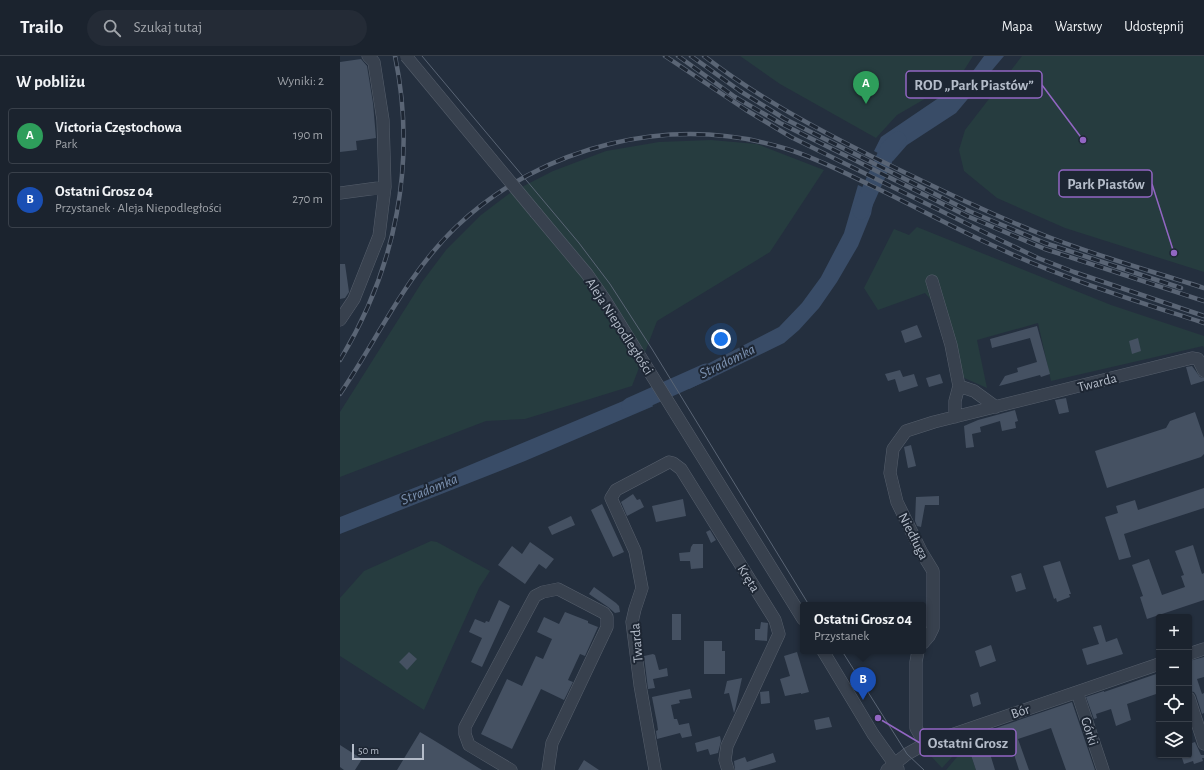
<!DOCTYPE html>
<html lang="pl">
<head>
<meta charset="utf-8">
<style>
  body { margin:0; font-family:"Alegreya Sans",sans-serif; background:#242b36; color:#f1f3f6 }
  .controls { position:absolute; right:12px; bottom:12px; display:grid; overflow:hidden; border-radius:4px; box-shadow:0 1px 3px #0004 }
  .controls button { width:36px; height:36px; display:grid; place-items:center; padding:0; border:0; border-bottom:1px solid #39404a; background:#1b232e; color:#f1f3f6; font:20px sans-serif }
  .scale { position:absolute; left:12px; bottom:10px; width:72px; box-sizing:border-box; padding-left:4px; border:2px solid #b4bcc9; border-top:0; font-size:11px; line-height:14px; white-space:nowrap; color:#b4bcc9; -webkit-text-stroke:3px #1d2633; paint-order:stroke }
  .you { position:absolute; left:381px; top:283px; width:14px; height:14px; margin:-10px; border:3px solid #fff; border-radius:50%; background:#1a73e8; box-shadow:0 0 0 6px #1a73e833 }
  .badge { display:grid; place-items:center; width:26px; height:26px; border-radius:50%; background:#8ab4f8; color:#fff; font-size:13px; font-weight:700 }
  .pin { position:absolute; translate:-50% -33px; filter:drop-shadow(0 1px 2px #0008) }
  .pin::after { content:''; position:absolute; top:21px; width:14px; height:12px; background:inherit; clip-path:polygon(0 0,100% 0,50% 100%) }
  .popup { position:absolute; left:460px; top:546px; width:126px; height:52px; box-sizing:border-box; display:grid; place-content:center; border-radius:4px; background:#1b232e; filter:drop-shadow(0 1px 3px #0005); font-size:13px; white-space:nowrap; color:#a0a4aa }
  .popup b { font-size:15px; color:#f1f3f6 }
  .popup::after { content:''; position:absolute; left:50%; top:100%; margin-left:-8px; border:8px solid transparent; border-top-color:#1b232e }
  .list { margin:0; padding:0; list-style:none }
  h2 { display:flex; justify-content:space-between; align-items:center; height:52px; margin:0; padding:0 16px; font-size:17px }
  h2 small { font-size:13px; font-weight:400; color:#a0a4aa }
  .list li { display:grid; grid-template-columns:26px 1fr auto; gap:12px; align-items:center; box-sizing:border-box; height:56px; margin:0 8px 8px; padding:0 8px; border:1px solid #39404a; border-radius:4px }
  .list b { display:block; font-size:15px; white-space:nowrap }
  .list p { margin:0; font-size:13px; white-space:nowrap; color:#a0a4aa }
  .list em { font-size:13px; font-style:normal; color:#a0a4aa }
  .icon { flex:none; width:22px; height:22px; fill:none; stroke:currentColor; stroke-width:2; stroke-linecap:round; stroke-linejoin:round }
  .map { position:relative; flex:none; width:864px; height:714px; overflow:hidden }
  header { display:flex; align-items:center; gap:24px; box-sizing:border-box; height:56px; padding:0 20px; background:#1b232e; border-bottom:1px solid #39404a }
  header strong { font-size:19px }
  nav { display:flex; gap:22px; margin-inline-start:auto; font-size:14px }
  .search { width:280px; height:36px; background:#242b36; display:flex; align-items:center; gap:10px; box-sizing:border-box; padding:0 14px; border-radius:22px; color:#a0a4aa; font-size:15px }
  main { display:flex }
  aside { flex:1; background:#1b232e }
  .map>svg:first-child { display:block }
  .green { fill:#263c3f }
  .water { fill:#394c67 }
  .pier { fill:#242f3e }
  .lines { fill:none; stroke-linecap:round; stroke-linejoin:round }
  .river { stroke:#394c67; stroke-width:17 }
  .building { fill:#455162 }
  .minor-casing { stroke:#565f6c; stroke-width:13 }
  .minor { stroke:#38414e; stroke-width:12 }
  .tram { stroke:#5a6575; stroke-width:1 }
  .rail-casing { stroke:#5a6575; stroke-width:4.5 }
  .rail { stroke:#1d2633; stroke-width:3; stroke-dasharray:9; stroke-linecap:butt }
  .minor-bridge-casing { stroke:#565f6c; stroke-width:13; stroke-linecap:butt }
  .minor-bridge { stroke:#38414e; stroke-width:12 }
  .labels { text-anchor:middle; stroke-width:4; stroke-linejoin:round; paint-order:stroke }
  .street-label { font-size:14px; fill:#b4bcc9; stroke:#1d2633 }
  .water-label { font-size:15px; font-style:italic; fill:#7c92b1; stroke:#1d2633 }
  .leader { fill:none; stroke:#9266c3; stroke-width:1.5 }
  .callout-dot { fill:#9266c3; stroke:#1d2633; stroke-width:1.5 }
  .callout { fill:#1d2633; stroke:#9266c3; stroke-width:1.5 }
  .callout-label { font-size:15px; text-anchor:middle; font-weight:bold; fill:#b4bcc9 }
</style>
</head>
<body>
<header>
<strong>Trailo</strong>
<div class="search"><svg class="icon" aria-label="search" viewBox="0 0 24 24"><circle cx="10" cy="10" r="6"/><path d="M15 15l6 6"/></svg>Szukaj tutaj</div>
<nav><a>Mapa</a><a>Warstwy</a><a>Udostępnij</a></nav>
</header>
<main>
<aside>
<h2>W pobliżu<small>Wyniki: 2</small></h2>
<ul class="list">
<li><span class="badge" style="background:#2e9e5b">A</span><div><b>Victoria Częstochowa</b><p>Park</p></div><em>190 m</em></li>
<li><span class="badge" style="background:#1a4fb4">B</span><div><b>Ostatni Grosz 04</b><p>Przystanek · Aleja Niepodległości</p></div><em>270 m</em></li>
</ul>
</aside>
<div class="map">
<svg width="864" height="714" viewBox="0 0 864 714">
  <rect width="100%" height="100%" fill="#242f3e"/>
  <!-- green -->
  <path class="green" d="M 400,0 L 633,0 L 621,19 L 595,37 L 557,59 L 536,82 L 440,28 Z
    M 682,0 L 864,0 L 864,216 L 725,172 L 657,142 L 624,115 L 619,94 L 625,74 Z
    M 371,84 L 417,88 L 484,114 L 430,196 L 317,265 L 292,330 L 185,363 L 146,365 L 0,421 L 0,356 L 82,226 L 106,194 L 141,159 L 170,137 L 213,115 L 266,95 L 319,86 Z
    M 577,171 L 771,249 L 864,280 L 864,292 L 863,290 L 711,325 L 698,267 L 637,284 L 647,332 L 622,321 L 611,267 L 585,237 L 538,254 L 524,232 L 554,173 L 569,179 Z
    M 91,485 L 97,486 L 150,515 L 139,532 L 84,654 L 0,600 L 0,542 L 24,515 Z
    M 646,673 L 652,691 L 630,696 L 636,714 L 606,714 L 639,675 Z
    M 635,676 L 602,712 L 589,698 L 608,687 Z"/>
  <!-- water -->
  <path class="water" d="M 644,0 L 664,0 L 616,57 L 567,89 L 553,105 L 534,95 L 541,81 L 628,22 Z
    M 518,129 L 535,137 L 531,158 L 518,190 L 497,226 L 479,252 L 459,274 L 444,287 L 349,333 L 342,321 L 439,271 L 462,247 L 481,221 L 504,177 Z
    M 307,335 L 316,349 L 185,405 L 0,478 L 0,461 L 89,426 Z"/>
  <!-- pier -->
  <path class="pier" d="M 307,333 L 318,348 L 317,351 L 314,352 L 304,334 Z"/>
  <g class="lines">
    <!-- river -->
    <path class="river" d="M 521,155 L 549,92 L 558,84
      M 290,350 L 366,316"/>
  </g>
  <!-- building -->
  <path class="building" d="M 21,3 L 27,10 L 33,47 L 36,82 L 16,85 L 17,94 L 0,96 L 0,6 Z
    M 0,208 L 5,208 L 9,236 L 5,242 L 0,243 Z
    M 577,269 L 582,281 L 565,287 L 561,275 Z
    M 697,270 L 710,318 L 701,321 L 700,319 L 659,330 L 665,320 L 678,316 L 677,312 L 697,306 L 690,282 L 652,292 L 650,283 Z
    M 798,282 L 801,295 L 792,298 L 789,285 Z
    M 852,310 L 860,321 L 864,322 L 864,325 L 851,329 L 846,311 Z
    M 560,314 L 563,321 L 574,318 L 578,330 L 559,336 L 555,323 L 548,325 L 545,318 Z
    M 600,318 L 603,327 L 589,331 L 586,322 Z
    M 726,342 L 729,356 L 719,358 L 715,344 Z
    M 675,354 L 678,365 L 675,366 L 676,372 L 662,375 L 660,365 L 640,371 L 641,376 L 632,378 L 634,391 L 626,392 L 624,370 L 638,364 Z
    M 855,356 L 864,382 L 864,398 L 861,401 L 767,432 L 755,395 L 826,372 L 830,365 Z
    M 571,389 L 576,410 L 568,412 L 564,391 Z
    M 864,432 L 864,452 L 784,478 L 791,501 L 779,504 L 765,461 L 778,457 L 776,450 L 795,444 L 798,454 Z
    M 293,438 L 297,444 L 300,443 L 304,451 L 287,460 L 281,446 Z
    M 599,440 L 599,449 L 585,449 L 581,471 L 577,470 L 575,465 L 576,441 Z
    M 343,443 L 346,460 L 316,466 L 312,450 Z
    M 262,448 L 284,496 L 273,501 L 251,454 Z
    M 231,460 L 235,469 L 212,479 L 208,471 Z
    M 370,474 L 376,484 L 371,487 L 366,476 Z
    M 190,486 L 214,503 L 206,513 L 199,508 L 185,528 L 158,509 L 172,490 L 182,498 Z
    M 353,488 L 363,488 L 363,512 L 351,513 L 350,505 L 340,505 L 339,497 L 350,496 L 351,491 Z
    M 853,489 L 862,518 L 864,517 L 864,544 L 807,563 L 800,541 L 803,540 L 792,509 L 809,503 L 822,539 L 845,531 L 841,520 L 844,519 L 835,495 Z
    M 720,505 L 731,538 L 729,538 L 730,541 L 717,546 L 716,542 L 714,543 L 703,510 Z
    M 681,517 L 686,533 L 676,536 L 671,520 Z
    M 254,531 L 276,547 L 279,550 L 280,556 L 275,557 L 268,551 L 249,538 Z
    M 159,544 L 170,550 L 142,611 L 131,606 L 142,582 L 129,576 L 135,563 L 145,567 L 146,565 L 149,566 Z
    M 225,556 L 248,565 L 248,567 L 258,571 L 245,600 L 240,598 L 228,624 L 233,626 L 224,644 L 201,633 L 172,693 L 141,678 L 167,623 L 182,630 L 196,600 L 203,603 L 212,583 L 197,576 L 204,561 L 219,568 Z
    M 332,558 L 341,558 L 341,584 L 332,584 Z
    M 421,566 L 428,567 L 427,585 L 415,584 L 415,573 L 420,573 Z
    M 761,569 L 766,586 L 777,582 L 783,598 L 747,609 L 742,593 L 759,588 L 753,571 Z
    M 364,585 L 382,585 L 382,595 L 385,595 L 385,618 L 364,618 Z
    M 651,589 L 656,605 L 640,611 L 635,595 Z
    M 69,596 L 77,603 L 67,614 L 59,606 Z
    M 457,596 L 469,636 L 461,638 L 461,637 L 445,640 L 440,623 L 450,620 L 444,600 Z
    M 313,598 L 315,599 L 319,614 L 327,612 L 328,620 L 313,623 L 315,632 L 308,633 L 304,600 Z
    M 864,601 L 864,621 L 857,623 L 862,638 L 864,637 L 864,657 L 862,658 L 856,639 L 854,636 L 849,635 L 852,634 L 849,625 L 849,605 Z
    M 819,617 L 819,637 L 787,648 L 791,664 L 776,670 L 771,653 L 756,658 L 757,662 L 754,663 L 746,641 L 764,635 L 764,636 Z
    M 402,622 L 395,654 L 394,657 L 389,637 L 384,638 L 387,625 Z
    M 350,633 L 352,642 L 339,644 L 340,647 L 331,649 L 334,663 L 337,663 L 339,669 L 349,667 L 352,680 L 342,682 L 340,677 L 317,683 L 316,675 L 318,674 L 317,667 L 312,641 Z
    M 429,635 L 430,647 L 421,648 L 420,636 Z
    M 638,636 L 641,648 L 633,651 L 630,639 Z
    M 732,646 L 755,714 L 726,714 L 711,672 L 678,683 L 689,714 L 679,714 L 671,689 L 653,695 L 647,675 Z
    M 489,661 L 492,671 L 476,674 L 474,664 Z
    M 80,676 L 95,685 L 142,714 L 57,714 Z
    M 380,680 L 381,685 L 378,697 L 370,699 L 368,693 L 357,696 L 355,687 Z
    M 855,686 L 861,699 L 864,699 L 864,702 L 862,702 L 863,705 L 854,708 L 853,705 L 844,708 L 841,699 L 849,699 L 849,688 Z
    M 0,689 L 22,703 L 15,714 L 4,714 L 0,711 Z
    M 648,691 L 655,714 L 636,714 L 630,696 Z
    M 433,697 L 436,706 L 409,714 L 395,714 L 394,705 L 405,701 L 407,706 Z
    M 244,704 L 259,714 L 238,714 Z"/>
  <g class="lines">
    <defs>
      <path id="minor" d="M 0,137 L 45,131
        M 196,157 L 247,218 L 265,244 L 463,563
        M 592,225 L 611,289 L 619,330 L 615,345 L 615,361
        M 0,264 L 14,243 L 39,180 L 45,131 L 43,64 L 34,6 L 28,0
        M 619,330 L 634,335 L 656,351
        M 583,587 L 589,580 L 593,572 L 593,515 L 582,497 L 557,446 L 550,417 L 553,393 L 566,375 L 594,366 L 852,302 L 858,303 L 864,315
        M 483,595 L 533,678 L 558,713
        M 578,595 L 576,606 L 576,672 L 585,688
        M 849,598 L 864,593
        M 737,636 L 763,714
        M 849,642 L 864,688
        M 171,714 L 129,689 L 125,678 L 125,671 L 195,540 L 203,536 L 218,533 L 264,557 L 267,561 L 267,571 L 212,687 L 208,714
        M 315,714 L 300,629 L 292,566 L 295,553 L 302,532 L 295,495 L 271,442 L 276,434 L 329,406 L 333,407 L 341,413 L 435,564 L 439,578 L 387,690 L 385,704 L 388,714
        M 547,714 L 567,698 L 585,688 L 819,608"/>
    </defs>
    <!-- minor casing -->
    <use href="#minor" class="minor-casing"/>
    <!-- minor -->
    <use href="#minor" class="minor"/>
    <!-- tram -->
    <path class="tram" d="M 82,0 L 239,187 L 270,228 L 312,293 L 469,549
      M 502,595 L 557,682 L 567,698 L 584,714"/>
    <defs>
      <path id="rail" d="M 325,0 L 406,54 L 451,81 L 660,184 L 698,202 L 734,216 L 864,260
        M 338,0 L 395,41 L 440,67 L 627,160 L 705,193 L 864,245
        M 351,0 L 400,35 L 445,63 L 629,155 L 705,187 L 841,232
        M 364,0 C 417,41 475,72 535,102 C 591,129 647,157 706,180 C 757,200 811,215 864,232
        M 0,304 C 56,212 77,106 55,0
        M 0,338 C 38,282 66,219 116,171 C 202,89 332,57 447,93 C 476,102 503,116 530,129 C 572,149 612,171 654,190 C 721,222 793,244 864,267"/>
    </defs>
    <!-- rail casing -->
    <use href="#rail" class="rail-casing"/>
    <!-- rail -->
    <use href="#rail" class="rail"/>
    <defs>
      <path id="minor-bridge" d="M 66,0 L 196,157"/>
    </defs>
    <!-- minor-bridge casing -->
    <use href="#minor-bridge" class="minor-bridge-casing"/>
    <!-- minor-bridge -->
    <use href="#minor-bridge" class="minor-bridge"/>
  </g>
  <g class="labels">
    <!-- street labels -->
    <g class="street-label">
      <text transform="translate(280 270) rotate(57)" y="5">Aleja Niepodległości</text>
      <text transform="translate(757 326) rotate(-14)" y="5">Twarda</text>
      <text transform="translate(574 480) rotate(63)" y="5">Niedługa</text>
      <text transform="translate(409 522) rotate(58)" y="5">Kręta</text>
      <text transform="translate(296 587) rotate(-95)" y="5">Twarda</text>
      <text transform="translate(680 655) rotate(-19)" y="5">Bór</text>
      <text transform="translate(750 675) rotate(72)" y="5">Górki</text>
    </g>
    <!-- water labels -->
    <g class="water-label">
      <text transform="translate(387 305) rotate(-26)" y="5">Stradomka</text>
      <text transform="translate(89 433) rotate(-22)" y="5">Stradomka</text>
    </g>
  </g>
  <!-- callouts -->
  <path class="leader" d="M743 84L702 29M834 197L812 128M538 662L580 687"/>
  <g class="callout-dot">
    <circle cx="743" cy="84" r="4"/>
    <circle cx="834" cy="197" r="4"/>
    <circle cx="538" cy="662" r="4"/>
  </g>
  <g class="callout">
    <rect x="566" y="15" width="136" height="27" rx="4"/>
    <rect x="719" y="114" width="93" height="27" rx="4"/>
    <rect x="580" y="673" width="96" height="27" rx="4"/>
  </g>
  <g class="callout-label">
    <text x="634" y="34">ROD „Park Piastów”</text>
    <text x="766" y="133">Park Piastów</text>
    <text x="628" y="692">Ostatni Grosz</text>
  </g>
</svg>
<div class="controls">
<button>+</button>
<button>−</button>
<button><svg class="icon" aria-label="locate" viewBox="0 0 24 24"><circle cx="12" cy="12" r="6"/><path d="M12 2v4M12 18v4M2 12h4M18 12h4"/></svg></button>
<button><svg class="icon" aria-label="layers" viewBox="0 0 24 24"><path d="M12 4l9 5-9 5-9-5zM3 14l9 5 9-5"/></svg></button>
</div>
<div class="scale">50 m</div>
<div class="you"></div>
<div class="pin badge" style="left:526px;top:48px;background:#2e9e5b">A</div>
<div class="pin badge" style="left:523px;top:644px;background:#1a4fb4">B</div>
<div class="popup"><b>Ostatni Grosz 04</b>Przystanek</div>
</div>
</main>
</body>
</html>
